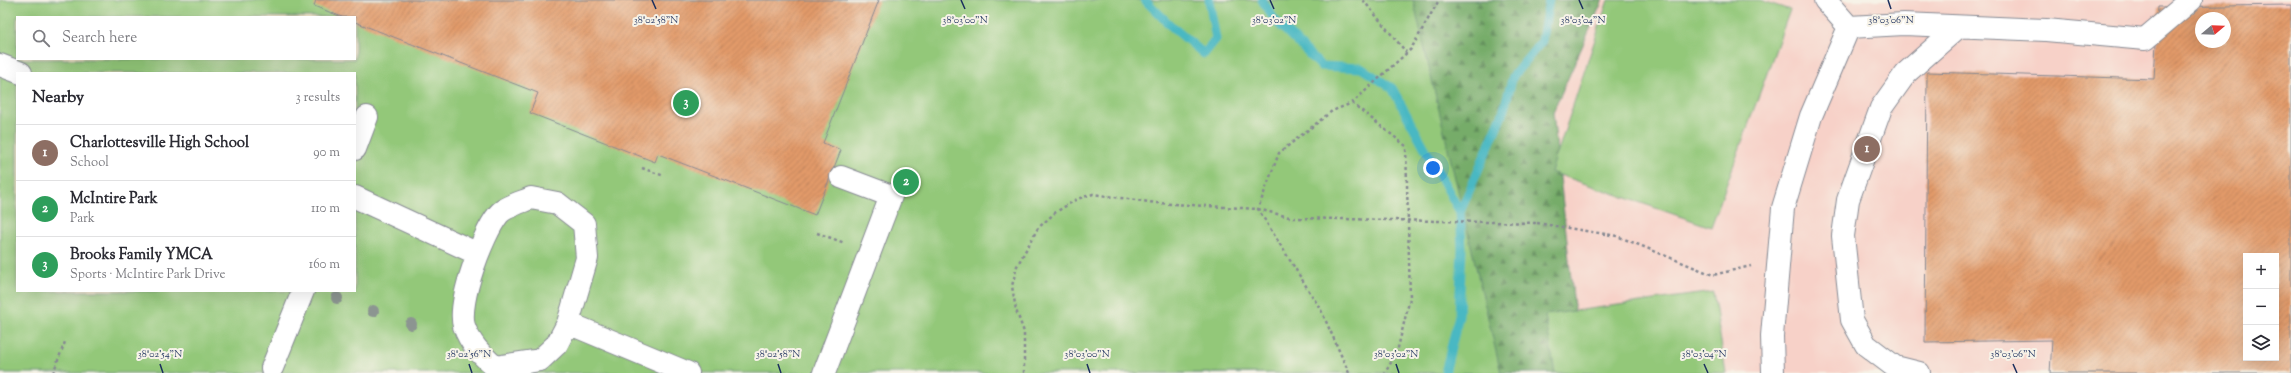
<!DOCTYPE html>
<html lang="en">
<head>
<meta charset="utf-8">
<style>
  body { margin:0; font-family:"Sorts Mill Goudy",serif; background:#f7f7f7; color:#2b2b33 }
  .controls { position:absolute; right:12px; bottom:12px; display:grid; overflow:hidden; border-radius:0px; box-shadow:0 4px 16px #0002 }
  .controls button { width:36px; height:36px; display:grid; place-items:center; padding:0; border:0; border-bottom:1px solid #e1e1e2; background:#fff; color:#2b2b33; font:20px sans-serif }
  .compass { position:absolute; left:2195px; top:12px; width:36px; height:36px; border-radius:50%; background:#fff; box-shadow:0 4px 16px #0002; rotate:71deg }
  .you { position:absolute; left:1433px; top:168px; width:14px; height:14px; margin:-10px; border:3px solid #fff; border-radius:50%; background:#1a73e8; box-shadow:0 0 0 6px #1a73e833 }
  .badge { display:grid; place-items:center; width:26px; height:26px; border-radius:50%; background:#111827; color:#fff; font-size:13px; font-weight:700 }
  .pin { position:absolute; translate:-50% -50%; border:2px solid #fff; box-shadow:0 1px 4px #0006 }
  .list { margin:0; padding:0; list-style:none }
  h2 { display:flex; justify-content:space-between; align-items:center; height:52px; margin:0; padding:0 16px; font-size:17px }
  h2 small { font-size:13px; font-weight:400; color:#7c7c81 }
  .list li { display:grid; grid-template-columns:26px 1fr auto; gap:12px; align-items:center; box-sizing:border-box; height:56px; padding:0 16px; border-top:1px solid #e1e1e2 }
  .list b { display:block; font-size:15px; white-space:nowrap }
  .list p { margin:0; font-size:13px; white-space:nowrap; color:#7c7c81 }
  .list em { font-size:13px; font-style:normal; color:#7c7c81 }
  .icon { flex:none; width:22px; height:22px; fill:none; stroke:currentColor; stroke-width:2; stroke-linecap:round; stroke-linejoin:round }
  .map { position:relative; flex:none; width:2291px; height:373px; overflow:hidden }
  .search { position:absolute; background:#fff; box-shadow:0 4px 16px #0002; left:16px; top:16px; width:340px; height:44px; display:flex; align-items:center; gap:10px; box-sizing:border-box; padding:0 14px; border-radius:0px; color:#7c7c81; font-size:15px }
  .panel { position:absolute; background:#fff; box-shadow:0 4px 16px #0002; left:16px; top:72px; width:340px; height:220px; border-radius:0px }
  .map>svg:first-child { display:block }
  .built { fill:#f7d1c8; fill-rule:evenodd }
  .forest { fill:url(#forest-firs); stroke:#486e64 }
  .park { fill:#93c879; stroke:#577c6c; fill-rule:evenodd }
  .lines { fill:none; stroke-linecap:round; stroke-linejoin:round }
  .stream { stroke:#4ab8c3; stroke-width:9 }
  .building { fill:url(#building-hatch); fill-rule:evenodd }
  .minor-casing { stroke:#868992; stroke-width:24 }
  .path { stroke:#868992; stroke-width:2.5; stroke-dasharray:3 3; stroke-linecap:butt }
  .minor { stroke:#fff; stroke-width:22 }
  .path-bridge { stroke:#868992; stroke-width:2.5; stroke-dasharray:3 3; stroke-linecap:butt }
  .tree { fill:#8c9591 }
  .ticks { fill:none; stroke:#1b2f5e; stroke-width:1.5 }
  .ticks-label { font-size:10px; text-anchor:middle; fill:#1b2f5e; stroke:#f7f3e8; stroke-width:4; stroke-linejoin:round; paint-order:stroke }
</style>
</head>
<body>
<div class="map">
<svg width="2291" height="373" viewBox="0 0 2291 373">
  <defs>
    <pattern id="forest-firs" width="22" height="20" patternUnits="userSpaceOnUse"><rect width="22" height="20" fill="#76ac69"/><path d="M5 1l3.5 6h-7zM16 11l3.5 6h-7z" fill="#608c5a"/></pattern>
    <pattern id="building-hatch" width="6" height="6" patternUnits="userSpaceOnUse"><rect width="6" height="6" fill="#e29a69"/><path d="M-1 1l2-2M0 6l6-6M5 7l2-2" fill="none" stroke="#b67e5a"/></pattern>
  </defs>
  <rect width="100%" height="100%" fill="#f7f3e8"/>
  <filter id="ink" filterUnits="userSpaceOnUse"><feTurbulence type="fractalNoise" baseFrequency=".025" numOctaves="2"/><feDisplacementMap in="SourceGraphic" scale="8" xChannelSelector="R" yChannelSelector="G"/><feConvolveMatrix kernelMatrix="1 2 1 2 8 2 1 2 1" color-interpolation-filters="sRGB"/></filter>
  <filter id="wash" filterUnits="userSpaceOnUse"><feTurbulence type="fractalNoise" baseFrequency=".012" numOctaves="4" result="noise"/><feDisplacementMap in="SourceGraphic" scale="16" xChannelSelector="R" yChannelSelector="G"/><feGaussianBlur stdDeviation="0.9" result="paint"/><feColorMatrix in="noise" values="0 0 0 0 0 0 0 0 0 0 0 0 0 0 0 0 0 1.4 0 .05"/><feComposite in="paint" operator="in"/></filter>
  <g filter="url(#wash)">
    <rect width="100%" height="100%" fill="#f1e3c7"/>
    <!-- built -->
    <path class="built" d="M 1398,0 L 2291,0 L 2291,373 L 1510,373 ZM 2201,18 L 2225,18 L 2225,42 L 2201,42 ZM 2246,256 L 2276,256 L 2276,358 L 2246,358 Z"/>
    <!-- forest -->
    <path class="forest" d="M 916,0 L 1603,0 L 1553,112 L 1575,315 L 1590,373 L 1117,373 Z"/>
    <!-- park -->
    <path class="park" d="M 0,0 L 1413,0 L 1501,373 L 0,373 ZM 17,17 L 355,17 L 355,59 L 17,59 ZM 17,73 L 355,73 L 355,291 L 17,291 Z
      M 1608,0 L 1760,0 L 1790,10 L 1711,227 L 1551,172 Z
      M 1713,292 L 1726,373 L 1555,373 L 1545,315 Z"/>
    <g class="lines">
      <!-- stream -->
      <path class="stream" d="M 1145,0 L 1170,25 L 1204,54 L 1216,39 L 1209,0
        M 1262,0 L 1274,19 L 1321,66 L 1361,68 L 1392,88 L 1460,212 L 1462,248 L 1459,315 L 1445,373
        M 1460,212 L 1503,113 L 1513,76 L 1542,41 L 1549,0"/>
    </g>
    <g id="blocks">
      <!-- building -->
      <path class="building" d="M 316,0 L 879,0 L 823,143 L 841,150 L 815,215 L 658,154 L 655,162 L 530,113 L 538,93 L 355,22 L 355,17 L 342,17 L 314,6 Z
        M 2291,5 L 2291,373 L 2050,373 L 2052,340 L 1925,342 L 1927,72 L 2154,79 L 2158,7 ZM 2201,18 L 2225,18 L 2225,42 L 2201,42 ZM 2246,256 L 2276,256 L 2276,358 L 2246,358 Z"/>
    </g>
  </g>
  <g filter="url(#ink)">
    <use href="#blocks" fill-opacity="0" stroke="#868992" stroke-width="1"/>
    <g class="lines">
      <defs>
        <path id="minor" d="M 1849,27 L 1904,24 L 2046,30 L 2145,39 L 2191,0
          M 0,65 L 21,73
          M 355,149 L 367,117
          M 355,197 L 478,254
          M 531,198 L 557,203 L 584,224 L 587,258 L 568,323 L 557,344 L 540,360 L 495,367 C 482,355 470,344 464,326 C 457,302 483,234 498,215 C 504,207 522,202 531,198 Z
          M 568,323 L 688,373
          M 272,368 L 303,291
          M 824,373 L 891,196 L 841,177
          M 1773,373 L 1772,336 L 1783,208 L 1811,116 L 1849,27 L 1825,0
          M 1919,373 L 1895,367 L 1866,345 L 1852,320 L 1843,236 L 1848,200 L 1881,108 L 1906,73 L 1957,28"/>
      </defs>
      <!-- minor casing -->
      <use href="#minor" class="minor-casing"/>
      <!-- path -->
      <path class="path" d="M 1363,0 L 1406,52
        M 1352,103 L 1406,146 L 1410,298 L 1397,352 L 1385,373
        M 642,168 L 664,176
        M 1537,223 L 1617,236 L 1713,275 L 1751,266
        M 817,233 L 845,243
        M 53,373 L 65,342
        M 1024,373 L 1024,332 L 1016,310 L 1012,286 L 1017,266 L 1038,228 L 1056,212 L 1077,199 L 1093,194 L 1156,203 L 1258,209 L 1293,218
        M 1349,373 L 1321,310 L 1258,209 L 1279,153 L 1332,111 L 1352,103 L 1411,49 L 1439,0"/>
      <!-- minor -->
      <use href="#minor" class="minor"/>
      <!-- path-bridge -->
      <path class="path-bridge" d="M 1293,218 L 1537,223"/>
    </g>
    <!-- trees -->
    <g class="tree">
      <circle cx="337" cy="298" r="6"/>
      <circle cx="373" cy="311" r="6"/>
      <circle cx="411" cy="324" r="6"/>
    </g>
  </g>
  <!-- ticks -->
  <path class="ticks" d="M 652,0 L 656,9M 961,0 L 965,9M 1270,0 L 1274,9M 1579,0 L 1583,9M 1888,0 L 1891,9M 160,364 L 163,373M 469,364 L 472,373M 778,364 L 781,373M 1087,364 L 1090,373M 1396,364 L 1399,373M 1704,364 L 1708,373M 2013,364 L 2017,373"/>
  <g class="ticks-label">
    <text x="965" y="23">38°03'00"N</text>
    <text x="1274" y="23">38°03'02"N</text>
    <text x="1583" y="23">38°03'04"N</text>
    <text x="656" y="23">38°02'58"N</text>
    <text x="1891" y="23">38°03'06"N</text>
    <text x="160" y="357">38°02'54"N</text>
    <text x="469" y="357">38°02'56"N</text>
    <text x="778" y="357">38°02'58"N</text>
    <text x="1087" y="357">38°03'00"N</text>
    <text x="1396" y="357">38°03'02"N</text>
    <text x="1704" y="357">38°03'04"N</text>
    <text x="2013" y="357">38°03'06"N</text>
  </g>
</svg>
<div class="controls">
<button>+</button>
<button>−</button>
<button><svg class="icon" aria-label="layers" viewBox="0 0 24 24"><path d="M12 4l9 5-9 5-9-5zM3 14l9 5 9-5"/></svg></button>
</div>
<svg class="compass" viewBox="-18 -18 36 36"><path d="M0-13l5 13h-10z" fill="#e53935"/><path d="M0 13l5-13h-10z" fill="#7c7c81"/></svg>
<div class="you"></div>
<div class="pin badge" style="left:1867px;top:149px;background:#8d6e63">1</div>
<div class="pin badge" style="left:906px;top:182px;background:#2e9e5b">2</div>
<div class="pin badge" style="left:686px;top:103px;background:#2e9e5b">3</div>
<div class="search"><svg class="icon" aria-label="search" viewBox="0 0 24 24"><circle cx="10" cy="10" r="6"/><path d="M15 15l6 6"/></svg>Search here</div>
<section class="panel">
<h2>Nearby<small>3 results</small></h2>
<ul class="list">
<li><span class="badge" style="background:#8d6e63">1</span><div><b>Charlottesville High School</b><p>School</p></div><em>90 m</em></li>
<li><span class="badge" style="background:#2e9e5b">2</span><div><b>McIntire Park</b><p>Park</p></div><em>110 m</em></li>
<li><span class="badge" style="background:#2e9e5b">3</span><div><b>Brooks Family YMCA</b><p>Sports · McIntire Park Drive</p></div><em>160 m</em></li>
</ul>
</section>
</div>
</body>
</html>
